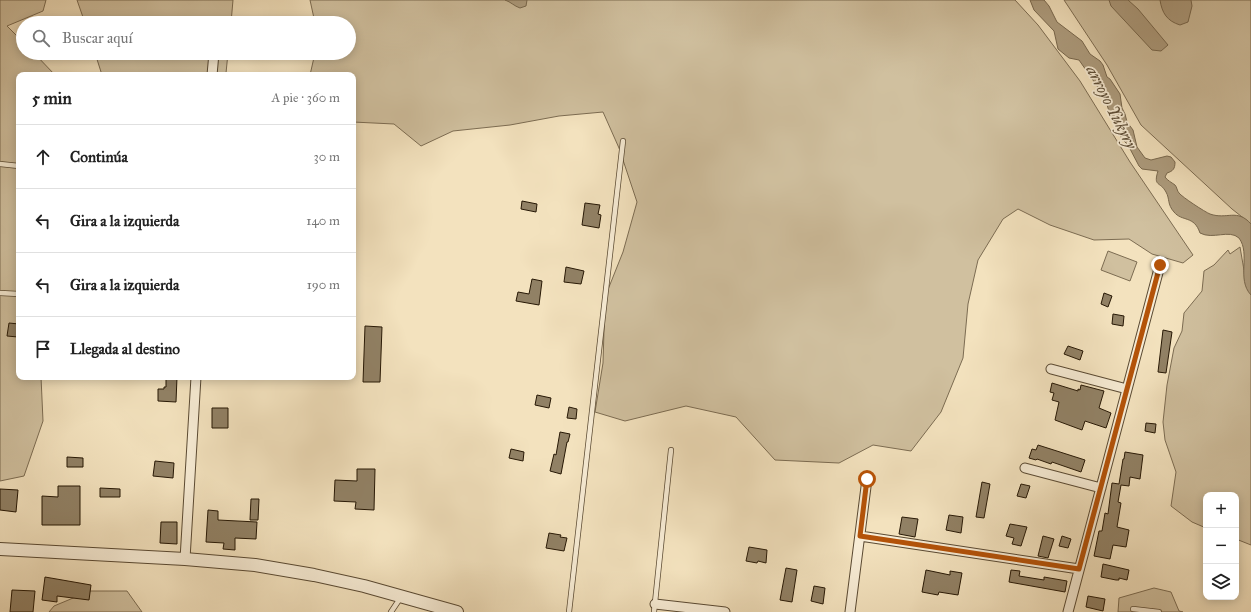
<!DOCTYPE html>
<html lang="es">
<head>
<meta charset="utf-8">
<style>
  body { margin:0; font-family:"IM FELL Great Primer",serif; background:#f2f2f2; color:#222 }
  .controls { position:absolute; right:12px; bottom:12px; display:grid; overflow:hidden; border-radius:8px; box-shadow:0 2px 10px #0003 }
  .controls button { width:36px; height:36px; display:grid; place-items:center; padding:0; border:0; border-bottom:1px solid #e0e0e0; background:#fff; color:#222; font:20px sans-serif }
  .stop { position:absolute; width:12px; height:12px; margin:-9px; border:3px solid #b45309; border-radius:50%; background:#fff }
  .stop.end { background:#b45309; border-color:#fff; box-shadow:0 1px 4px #0008 }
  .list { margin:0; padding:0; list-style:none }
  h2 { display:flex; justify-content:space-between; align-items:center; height:52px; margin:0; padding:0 16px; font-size:17px }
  h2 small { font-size:13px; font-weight:400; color:#767676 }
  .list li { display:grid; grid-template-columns:26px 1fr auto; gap:12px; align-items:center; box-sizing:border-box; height:64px; padding:0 16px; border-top:1px solid #e0e0e0 }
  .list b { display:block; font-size:15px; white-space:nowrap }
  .list em { font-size:13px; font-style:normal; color:#767676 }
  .icon { flex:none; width:22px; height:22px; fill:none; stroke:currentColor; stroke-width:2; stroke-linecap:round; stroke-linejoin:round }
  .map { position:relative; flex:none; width:1251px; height:612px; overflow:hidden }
  .search { position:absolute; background:#fff; box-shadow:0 2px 10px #0003; left:16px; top:16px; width:340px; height:44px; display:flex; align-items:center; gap:10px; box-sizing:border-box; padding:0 14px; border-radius:22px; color:#767676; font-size:15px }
  .panel { position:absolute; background:#fff; box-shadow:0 2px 10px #0003; left:16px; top:72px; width:340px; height:308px; border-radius:8px }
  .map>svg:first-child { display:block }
  .green { fill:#d0c09f; stroke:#7c6c52 }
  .water { fill:#ae9d7f; stroke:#78684e }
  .building { fill:#918165; stroke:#271805 }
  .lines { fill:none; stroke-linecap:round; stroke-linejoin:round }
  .service-casing { stroke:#5a4a33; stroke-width:6 }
  .minor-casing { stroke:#5a4a33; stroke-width:11 }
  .tertiary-casing { stroke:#5a4a33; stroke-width:14 }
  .service { stroke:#f7ecd5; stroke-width:4.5 }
  .minor { stroke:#f7ecd5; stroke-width:9 }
  .tertiary { stroke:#f7ecd5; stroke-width:12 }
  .route { stroke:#b45309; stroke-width:5 }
  .labels { text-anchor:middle; stroke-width:3.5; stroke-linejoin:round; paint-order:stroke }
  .water-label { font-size:17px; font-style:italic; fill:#5d4d36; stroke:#f7ecd5 }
</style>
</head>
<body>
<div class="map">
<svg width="1251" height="612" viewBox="0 0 1251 612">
  <rect width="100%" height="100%" fill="#f3e2be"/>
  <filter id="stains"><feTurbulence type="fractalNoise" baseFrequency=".005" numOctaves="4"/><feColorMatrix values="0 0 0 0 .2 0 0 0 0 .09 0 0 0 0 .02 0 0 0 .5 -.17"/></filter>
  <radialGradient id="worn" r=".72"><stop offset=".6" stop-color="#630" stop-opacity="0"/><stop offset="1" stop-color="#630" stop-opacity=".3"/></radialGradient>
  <!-- green -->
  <path class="green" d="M 0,0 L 46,0 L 43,11 L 7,26 L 23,42 L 23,53 L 34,53 L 55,75 L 19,75 L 19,377 L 41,377 L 43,421 L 24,476 L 0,481 Z
    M 77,0 L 233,0 L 231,23 L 85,23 Z
    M 310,0 L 1015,0 L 1038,25 L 1080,81 L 1130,162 L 1193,255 L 1183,263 L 1152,254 L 1129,239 L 1094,240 L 1050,225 L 1018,209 L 1003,219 L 978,260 L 968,304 L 963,358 L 941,412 L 911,451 L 873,445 L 839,463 L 775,460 L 736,417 L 686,406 L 625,421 L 595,412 L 603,363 L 605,297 L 623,252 L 637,202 L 619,148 L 603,112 L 559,116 L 510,125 L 453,131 L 421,146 L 394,124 L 353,122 L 353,75 L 310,75 L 315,53 L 349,53 L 349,23 L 315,23 Z
    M 1064,0 L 1251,0 L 1251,224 L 1232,209 L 1141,125 L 1107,65 Z
    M 95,53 L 228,53 L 226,73 L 224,75 L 102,75 Z
    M 1240,247 L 1245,276 L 1251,285 L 1251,545 L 1236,539 L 1236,495 L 1206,495 L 1206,528 L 1192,522 L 1171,506 L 1176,472 L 1165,440 L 1163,422 L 1167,385 L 1174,348 L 1182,331 L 1184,313 L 1202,291 L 1204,271 L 1214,265 L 1228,250 L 1230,254 Z
    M 1108,251 L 1137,262 L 1130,281 L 1101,270 Z
    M 1154,588 L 1171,592 L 1179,611 L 1183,612 L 1118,612 L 1119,598 Z
    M 90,591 L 127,591 L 142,612 L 49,612 L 54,606 Z"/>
  <!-- water -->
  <path class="water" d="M 505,0 L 527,0 L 526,6 L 520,8 C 514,6 511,2 505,0 Z
    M 1030,0 L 1044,0 L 1049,6 L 1057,22 L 1082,41 L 1090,54 L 1100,61 L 1103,65 L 1107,77 L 1110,79 L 1120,94 L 1122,108 L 1125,114 L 1127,122 L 1133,130 L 1137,147 L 1145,158 L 1151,160 L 1167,156 L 1171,157 L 1175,162 C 1175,169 1173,171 1167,173 L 1165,177 C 1168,181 1171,182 1175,185 C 1177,187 1177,191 1179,193 C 1182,197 1205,212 1210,214 C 1227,220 1237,208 1251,224 L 1251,295 C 1236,279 1251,254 1239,238 C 1229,229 1213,240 1200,233 C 1194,215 1182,222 1174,212 C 1167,204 1170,199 1166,192 C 1160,181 1153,187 1158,171 L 1142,169 L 1139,166 L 1128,145 L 1122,139 L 1109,111 L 1104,96 L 1079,60 L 1069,58 L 1058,49 L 1054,31 L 1034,10 Z
    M 1109,0 L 1128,0 L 1138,9 L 1168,45 L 1161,51 L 1152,50 L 1111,6 Z
    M 1160,0 L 1191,0 L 1192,6 L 1188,22 L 1180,25 C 1167,21 1162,13 1160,0 Z"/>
  <!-- building -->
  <path class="building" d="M 522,201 L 537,204 L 536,212 L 521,209 Z
    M 585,203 L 600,205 L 598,214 L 601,215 L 599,228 L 582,225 Z
    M 566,267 L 584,271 L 581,284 L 564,282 Z
    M 532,279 L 542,281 L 539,305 L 516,301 L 518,292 L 529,294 Z
    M 1104,293 L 1112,296 L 1108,307 L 1101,304 Z
    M 1113,314 L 1124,316 L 1123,326 L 1112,324 Z
    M 9,323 L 19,324 L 18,337 L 7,336 Z
    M 365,326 L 382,327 L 380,382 L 363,382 Z
    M 1163,330 L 1172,332 L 1166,373 L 1158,372 Z
    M 1068,346 L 1083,351 L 1080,360 L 1064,354 Z
    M 166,377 L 177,377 L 176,402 L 158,401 L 158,389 L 164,389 L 164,387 L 166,387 Z
    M 1052,383 L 1078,391 L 1078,389 L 1080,390 L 1081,385 L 1104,391 L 1099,408 L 1111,413 L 1106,428 L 1085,421 L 1082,430 L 1055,420 L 1059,402 L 1052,400 L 1054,393 L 1050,392 Z
    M 537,395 L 551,398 L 549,408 L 535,405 Z
    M 569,407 L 577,409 L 576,419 L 567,418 Z
    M 212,408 L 228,408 L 228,428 L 212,428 Z
    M 1146,423 L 1156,424 L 1155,433 L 1145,431 Z
    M 560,432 L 570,434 L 568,442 L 567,442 L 561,474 L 550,471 L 554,454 L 556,455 Z
    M 1038,445 L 1085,460 L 1081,472 L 1052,462 L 1051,464 L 1037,459 L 1036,460 L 1029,458 L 1032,449 L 1036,450 Z
    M 511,449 L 524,452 L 523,461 L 509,458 Z
    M 1125,452 L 1143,455 L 1140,479 L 1130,477 L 1129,486 L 1121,485 L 1118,502 L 1121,503 L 1117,527 L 1129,530 L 1126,547 L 1113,545 L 1110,559 L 1094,556 L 1099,531 L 1102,531 L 1105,513 L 1108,514 L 1112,483 L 1119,484 L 1123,459 L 1124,459 Z
    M 67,457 L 83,458 L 83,467 L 67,467 Z
    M 155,461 L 174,463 L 173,478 L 153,476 Z
    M 357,469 L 375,469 L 374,510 L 355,509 L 356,502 L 334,501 L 335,480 L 357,481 Z
    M 982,482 L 990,484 L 984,518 L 976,517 Z
    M 1021,484 L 1030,486 L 1026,498 L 1017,496 Z
    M 58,486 L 80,486 L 80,525 L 42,525 L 42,496 L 58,497 Z
    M 100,488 L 120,489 L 120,497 L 100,497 Z
    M 0,489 L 18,490 L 16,512 L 0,510 Z
    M 251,499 L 259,499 L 258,520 L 250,520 Z
    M 208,510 L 218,511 L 218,520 L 257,522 L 256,539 L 235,538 L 235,550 L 223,549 L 224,543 L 206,542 Z
    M 949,515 L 963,517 L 961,533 L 946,530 Z
    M 902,517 L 918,519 L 915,537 L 899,534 Z
    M 161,522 L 177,522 L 177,544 L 160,543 Z
    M 1010,524 L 1027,527 L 1021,546 L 1012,544 L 1014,538 L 1006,536 Z
    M 549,533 L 561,535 L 560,537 L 567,538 L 564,551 L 546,548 Z
    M 1043,536 L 1054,539 L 1048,558 L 1038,556 Z
    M 1062,536 L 1071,539 L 1068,548 L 1059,546 Z
    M 749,547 L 767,550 L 766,563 L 758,561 L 757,563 L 746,561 Z
    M 1103,564 L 1129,570 L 1127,580 L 1119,578 L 1119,580 L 1116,580 L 1101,577 Z
    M 786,568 L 797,570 L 792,602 L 780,600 Z
    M 926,570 L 950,575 L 950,571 L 962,573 L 958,595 L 939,592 L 938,595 L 922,592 Z
    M 1011,570 L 1020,571 L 1019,576 L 1044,580 L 1044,577 L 1067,581 L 1065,592 L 1009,582 Z
    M 45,577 L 91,585 L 89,600 L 57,596 L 57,602 L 42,600 Z
    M 814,586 L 825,588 L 823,604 L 811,601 Z
    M 12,590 L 35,591 L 33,612 L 10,612 Z
    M 1088,596 L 1105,599 L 1103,611 L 1086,607 Z"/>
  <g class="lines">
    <defs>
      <path id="service" d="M 0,164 L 19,166
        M 0,293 L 19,294
        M 1133,609 L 1159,612
        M 391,612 L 401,597
        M 569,612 L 623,141
        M 654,612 L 671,450"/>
      <path id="minor" d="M 212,75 L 214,53
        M 1051,369 L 1127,389
        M 1025,468 L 1101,488
        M 860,536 L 1079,569
        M 185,559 L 196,377
        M 655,604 L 725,612
        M 850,612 L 867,479
        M 1068,612 L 1160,265"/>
      <path id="tertiary" d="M 0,549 L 185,559 L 255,565 L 314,575 L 364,586 L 457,612"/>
    </defs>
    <!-- service casing -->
    <use href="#service" class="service-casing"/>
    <!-- minor casing -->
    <use href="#minor" class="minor-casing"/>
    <!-- tertiary casing -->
    <use href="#tertiary" class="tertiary-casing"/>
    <!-- service -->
    <use href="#service" class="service"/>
    <!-- minor -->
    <use href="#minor" class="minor"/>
    <!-- tertiary -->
    <use href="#tertiary" class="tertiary"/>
  </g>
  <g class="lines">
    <!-- route -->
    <path class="route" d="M 867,479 L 860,536 L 1079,569 L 1160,265"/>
  </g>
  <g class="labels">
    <!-- water labels -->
    <g class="water-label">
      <text transform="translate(1112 107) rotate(63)" y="6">arroyo Yukyry</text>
    </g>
  </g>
  <rect width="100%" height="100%" filter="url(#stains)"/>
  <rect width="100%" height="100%" fill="url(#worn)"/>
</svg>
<div class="controls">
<button>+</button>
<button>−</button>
<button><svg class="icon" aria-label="layers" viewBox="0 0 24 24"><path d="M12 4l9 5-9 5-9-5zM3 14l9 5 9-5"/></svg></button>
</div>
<div class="stop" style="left:867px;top:479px"></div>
<div class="stop end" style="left:1160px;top:265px"></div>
<div class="search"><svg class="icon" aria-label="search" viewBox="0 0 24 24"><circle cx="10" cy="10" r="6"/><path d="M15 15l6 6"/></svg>Buscar aquí</div>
<section class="panel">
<h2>5 min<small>A pie · 360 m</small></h2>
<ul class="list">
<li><svg class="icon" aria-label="ahead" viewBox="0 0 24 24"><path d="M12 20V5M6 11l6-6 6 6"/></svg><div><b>Continúa</b></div><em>30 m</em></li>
<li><svg class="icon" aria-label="left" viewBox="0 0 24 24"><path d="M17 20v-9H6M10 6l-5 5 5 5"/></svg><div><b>Gira a la izquierda</b></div><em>140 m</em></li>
<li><svg class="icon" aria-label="left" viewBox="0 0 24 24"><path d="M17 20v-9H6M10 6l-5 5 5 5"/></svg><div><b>Gira a la izquierda</b></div><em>190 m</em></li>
<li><svg class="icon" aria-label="arrive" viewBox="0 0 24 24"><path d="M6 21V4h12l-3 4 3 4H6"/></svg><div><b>Llegada al destino</b></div></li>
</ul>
</section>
</div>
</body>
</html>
